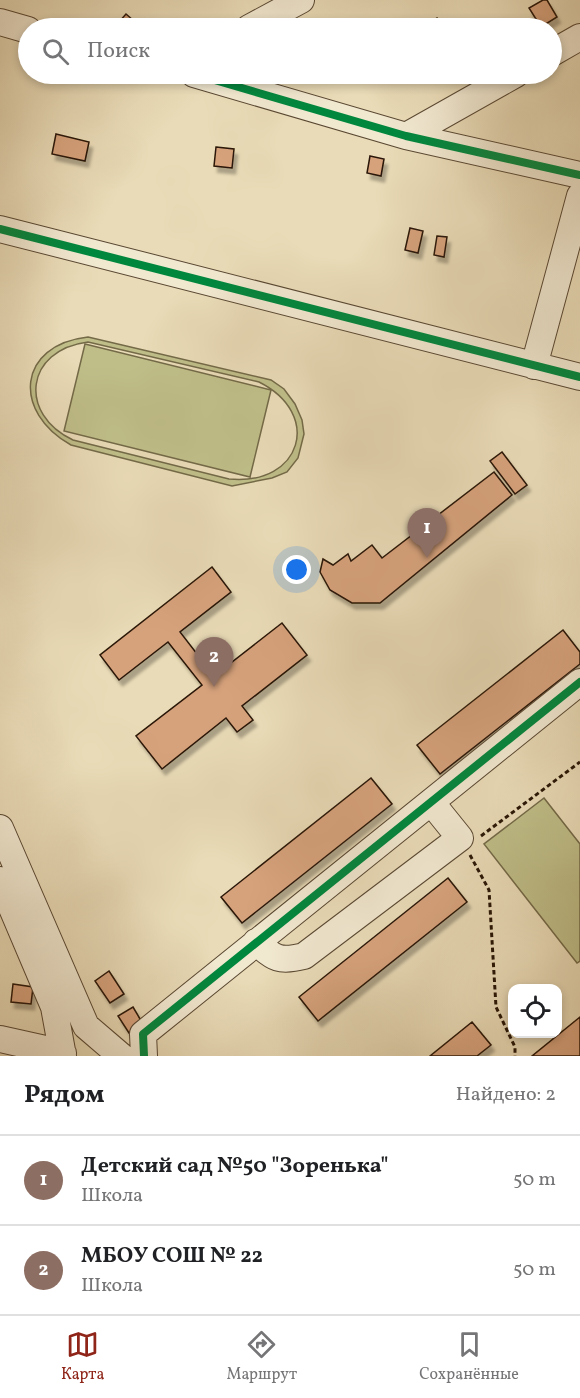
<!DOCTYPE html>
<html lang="ru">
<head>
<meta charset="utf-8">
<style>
  body { margin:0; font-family:Vollkorn,serif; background:#f2f2f2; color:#202124 }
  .controls { position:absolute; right:18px; bottom:18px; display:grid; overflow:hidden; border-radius:12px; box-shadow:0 3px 9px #0003 }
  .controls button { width:54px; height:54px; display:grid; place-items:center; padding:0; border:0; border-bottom:2px solid #e0e0e0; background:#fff; color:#202124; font:30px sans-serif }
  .you { position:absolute; left:297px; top:570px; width:21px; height:21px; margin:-15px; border:4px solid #fff; border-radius:50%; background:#1a73e8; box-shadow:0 0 0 9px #1a73e833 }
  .badge { display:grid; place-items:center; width:39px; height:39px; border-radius:50%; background:#8f2418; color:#fff; font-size:20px; font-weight:700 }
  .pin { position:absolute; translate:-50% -50px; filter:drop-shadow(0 2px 3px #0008) }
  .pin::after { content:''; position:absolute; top:32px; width:21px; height:18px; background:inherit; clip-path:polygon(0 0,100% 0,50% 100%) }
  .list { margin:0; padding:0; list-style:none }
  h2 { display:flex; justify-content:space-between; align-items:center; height:78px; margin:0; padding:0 24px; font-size:26px }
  h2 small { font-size:20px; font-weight:400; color:#757577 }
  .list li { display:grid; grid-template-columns:39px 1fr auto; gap:18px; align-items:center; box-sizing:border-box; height:90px; padding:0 24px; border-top:2px solid #e0e0e0 }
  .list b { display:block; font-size:22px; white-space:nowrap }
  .list p { margin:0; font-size:20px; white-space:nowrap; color:#757577 }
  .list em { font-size:20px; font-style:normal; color:#757577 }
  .icon { flex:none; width:33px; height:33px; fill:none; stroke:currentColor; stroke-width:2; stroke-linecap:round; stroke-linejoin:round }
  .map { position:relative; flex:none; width:580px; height:1056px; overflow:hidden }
  .search { position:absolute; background:#fff; box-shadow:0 3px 9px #0003; left:18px; right:18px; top:18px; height:66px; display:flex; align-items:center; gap:15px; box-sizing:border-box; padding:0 21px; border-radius:33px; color:#757577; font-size:22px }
  .sheet { height:258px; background:#fff }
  nav { display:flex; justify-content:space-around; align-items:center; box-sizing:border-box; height:84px; border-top:2px solid #e0e0e0; background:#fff; font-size:16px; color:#757577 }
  nav a { display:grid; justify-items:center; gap:3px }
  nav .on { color:#8f2418 }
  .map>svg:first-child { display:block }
  .green { fill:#bfbe89; stroke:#746a48; stroke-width:1.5; fill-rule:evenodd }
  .building { fill:#d6a27c; stroke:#2a1707; stroke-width:1.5; filter:url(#shadow) }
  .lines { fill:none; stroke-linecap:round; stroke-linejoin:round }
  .minor-casing { stroke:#5a4833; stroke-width:28 }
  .path { stroke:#2a1707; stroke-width:3; stroke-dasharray:4.5 3; stroke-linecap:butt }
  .minor { stroke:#f1e8d0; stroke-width:26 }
  .cycleway-casing { stroke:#f1e8d0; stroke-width:11 }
  .cycleway { stroke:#00873e; stroke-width:8 }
</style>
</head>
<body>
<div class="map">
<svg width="580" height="1056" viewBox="0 0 580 1056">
  <defs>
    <filter id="shadow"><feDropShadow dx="3.5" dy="6" stdDeviation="1.5" flood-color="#0004"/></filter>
  </defs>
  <rect width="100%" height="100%" fill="#e9dbb7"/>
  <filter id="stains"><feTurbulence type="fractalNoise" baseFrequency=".00333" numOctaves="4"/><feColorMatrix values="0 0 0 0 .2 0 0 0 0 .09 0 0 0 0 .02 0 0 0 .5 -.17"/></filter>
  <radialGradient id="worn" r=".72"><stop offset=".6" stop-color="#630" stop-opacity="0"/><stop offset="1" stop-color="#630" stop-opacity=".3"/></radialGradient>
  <!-- green -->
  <path class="green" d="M 88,337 L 271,380 L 284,389 L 295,404 L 302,420 L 304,434 L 298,458 L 287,472 L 272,478 L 232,486 L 71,445 C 12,412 17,345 88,337 ZM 88,342 L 259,382 C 323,414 302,486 229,479 L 73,440 C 18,414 25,350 88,342 Z
    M 85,344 L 271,390 L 250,477 L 64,431 Z
    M 544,798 L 580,844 L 580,961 L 577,963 L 484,844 Z"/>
  <!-- building -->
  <path class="building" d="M 543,0 L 547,0 L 557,17 L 541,27 L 529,8 Z
    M 126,14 L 141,27 L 139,28 L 126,28 L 119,22 Z
    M 437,18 L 444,28 L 421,28 Z
    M 56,134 L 89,142 L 85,161 L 52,154 Z
    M 216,147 L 234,149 L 232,168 L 214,166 Z
    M 370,156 L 384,159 L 381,176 L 367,173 Z
    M 410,228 L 423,231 L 418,253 L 405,250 Z
    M 437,236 L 447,237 L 444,257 L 434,255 Z
    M 502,452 L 527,485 L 515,494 L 490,461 Z
    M 494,472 L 512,495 L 380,603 L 352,603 L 330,590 L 320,572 L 323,559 L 333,565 L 348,554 L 351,561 L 372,545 L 382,558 Z
    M 212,567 L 231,592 L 180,632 L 214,676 L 282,623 L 307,655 L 242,706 L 253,720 L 237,732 L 226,718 L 162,769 L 136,736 L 202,685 L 168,642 L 119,680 L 100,655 Z
    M 563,630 L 580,652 L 580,664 L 440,774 L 417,745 Z
    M 371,778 L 392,804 L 242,923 L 221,897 Z
    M 448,878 L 467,902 L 318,1021 L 299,997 Z
    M 109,971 L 124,994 L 110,1003 L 95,981 Z
    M 13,984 L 33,987 L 31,1004 L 11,1002 Z
    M 133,1007 L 143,1024 L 129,1033 L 118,1016 Z
    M 580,1017 L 580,1056 L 532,1056 Z
    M 472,1022 L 491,1045 L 477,1056 L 430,1056 Z"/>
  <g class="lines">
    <defs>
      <path id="minor" d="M 0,22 L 28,30
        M 249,28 L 301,0
        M 552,53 L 580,37
        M 194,74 L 406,136 L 580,175
        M 406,136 L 516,74
        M 0,229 L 580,377
        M 534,366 L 580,196
        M 0,828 L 86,1026 L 121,1056
        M 0,880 L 54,1007 L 63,1056
        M 256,942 C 274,959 280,962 304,956 L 460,838 L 431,802
        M 0,1039 L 63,1053
        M 144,1056 L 143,1034 L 580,682"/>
    </defs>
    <!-- minor casing -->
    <use href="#minor" class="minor-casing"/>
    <!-- path -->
    <path class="path" d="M 481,836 L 580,762
      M 470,855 L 489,890 L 496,1007 L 515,1047 L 515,1056"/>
    <!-- minor -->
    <use href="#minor" class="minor"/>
    <defs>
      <path id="cycleway" d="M 194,74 L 406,136 L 580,175
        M 0,229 L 580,377
        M 144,1056 L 143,1034 L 580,682"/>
    </defs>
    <!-- cycleway casing -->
    <use href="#cycleway" class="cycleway-casing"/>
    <!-- cycleway -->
    <use href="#cycleway" class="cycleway"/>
  </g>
  <rect width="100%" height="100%" filter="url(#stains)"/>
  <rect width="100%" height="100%" fill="url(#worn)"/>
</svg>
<div class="controls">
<button><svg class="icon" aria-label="locate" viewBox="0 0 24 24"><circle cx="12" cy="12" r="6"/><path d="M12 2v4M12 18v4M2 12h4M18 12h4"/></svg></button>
</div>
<div class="you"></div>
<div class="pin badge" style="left:427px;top:558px;background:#8d6e63">1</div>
<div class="pin badge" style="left:214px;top:687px;background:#8d6e63">2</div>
<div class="search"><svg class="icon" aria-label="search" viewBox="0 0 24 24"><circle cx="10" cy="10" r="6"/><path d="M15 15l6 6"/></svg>Поиск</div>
</div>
<section class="sheet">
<h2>Рядом<small>Найдено: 2</small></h2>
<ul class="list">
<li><span class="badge" style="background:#8d6e63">1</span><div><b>Детский сад №50 &quot;Зоренька&quot;</b><p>Школа</p></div><em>50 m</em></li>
<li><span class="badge" style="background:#8d6e63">2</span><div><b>МБОУ СОШ № 22</b><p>Школа</p></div><em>50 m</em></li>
</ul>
</section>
<nav>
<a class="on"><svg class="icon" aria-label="map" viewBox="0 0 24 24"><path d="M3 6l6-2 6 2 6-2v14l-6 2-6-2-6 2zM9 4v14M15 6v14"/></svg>Карта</a>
<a><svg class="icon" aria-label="directions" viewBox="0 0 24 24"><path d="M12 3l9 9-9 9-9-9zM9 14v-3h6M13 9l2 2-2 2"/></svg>Маршрут</a>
<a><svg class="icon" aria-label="saved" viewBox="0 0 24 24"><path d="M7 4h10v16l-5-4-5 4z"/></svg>Сохранённые</a>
</nav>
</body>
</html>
